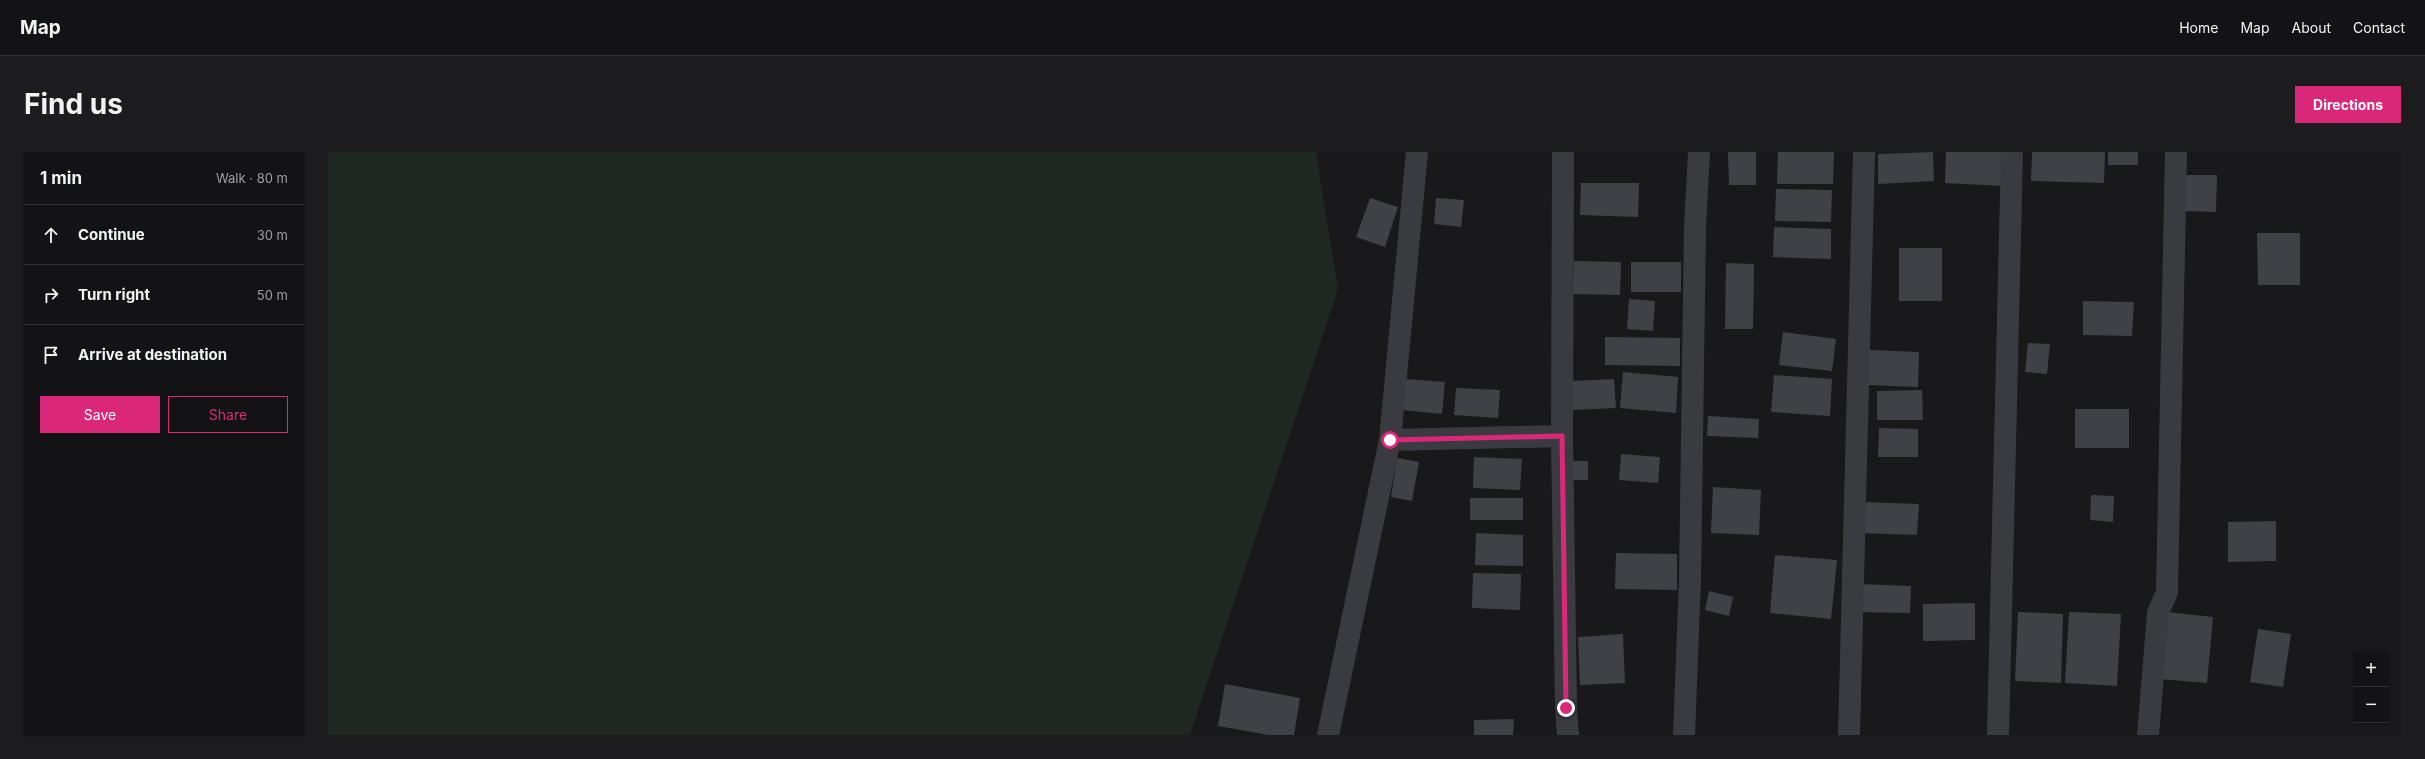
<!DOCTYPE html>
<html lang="en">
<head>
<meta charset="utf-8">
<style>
  body { margin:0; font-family:Inter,sans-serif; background:#1c1c1e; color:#f1f3f6 }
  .controls { position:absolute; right:12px; bottom:12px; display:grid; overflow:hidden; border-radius:0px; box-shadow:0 1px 3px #0004 }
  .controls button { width:36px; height:36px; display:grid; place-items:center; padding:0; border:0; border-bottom:1px solid #323234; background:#131315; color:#f1f3f6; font:20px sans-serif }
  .stop { position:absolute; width:12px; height:12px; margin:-9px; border:3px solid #db2777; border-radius:50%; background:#fff }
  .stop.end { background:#db2777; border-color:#fff; box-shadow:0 1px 4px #0008 }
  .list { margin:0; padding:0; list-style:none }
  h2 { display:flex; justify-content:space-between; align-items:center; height:52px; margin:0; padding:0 16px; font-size:17px }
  h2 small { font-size:13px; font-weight:400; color:#9d9ea0 }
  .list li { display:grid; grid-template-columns:26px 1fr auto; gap:12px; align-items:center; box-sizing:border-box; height:60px; padding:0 16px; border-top:1px solid #323234 }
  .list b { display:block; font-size:15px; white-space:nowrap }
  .list em { font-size:13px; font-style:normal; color:#9d9ea0 }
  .actions { display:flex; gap:8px; padding:12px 16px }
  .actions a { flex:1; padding:9px 0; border:1px solid #db2777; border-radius:0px; text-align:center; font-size:14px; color:#db2777 }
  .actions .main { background:#db2777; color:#fff }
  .icon { flex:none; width:22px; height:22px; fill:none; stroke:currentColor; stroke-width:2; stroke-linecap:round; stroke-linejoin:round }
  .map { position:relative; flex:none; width:2073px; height:583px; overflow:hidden; border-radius:0px }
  header { display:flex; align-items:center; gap:24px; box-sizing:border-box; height:56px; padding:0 20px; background:#131315; border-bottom:1px solid #323234 }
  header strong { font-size:19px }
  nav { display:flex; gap:22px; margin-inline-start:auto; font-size:14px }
  .intro { display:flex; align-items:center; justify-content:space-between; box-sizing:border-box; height:96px; padding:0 24px }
  h1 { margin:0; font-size:28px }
  .button { padding:10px 18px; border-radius:0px; background:#db2777; color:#fff; font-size:14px; font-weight:700 }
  main { display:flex; gap:24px; padding:0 24px }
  aside { flex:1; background:#131315; border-radius:0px; box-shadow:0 1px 3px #0004 }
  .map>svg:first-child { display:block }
  .green { fill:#1f2821 }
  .building { fill:#404146 }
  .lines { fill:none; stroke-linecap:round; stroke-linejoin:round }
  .minor { stroke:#3a3b41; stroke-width:22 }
  .route { stroke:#db2777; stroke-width:5 }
</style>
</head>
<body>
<header>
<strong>Map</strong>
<nav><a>Home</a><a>Map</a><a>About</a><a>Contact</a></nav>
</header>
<div class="intro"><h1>Find us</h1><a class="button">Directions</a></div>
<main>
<aside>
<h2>1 min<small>Walk · 80 m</small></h2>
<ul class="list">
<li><svg class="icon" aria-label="ahead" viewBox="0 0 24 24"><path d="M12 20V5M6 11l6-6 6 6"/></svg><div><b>Continue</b></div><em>30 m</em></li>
<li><svg class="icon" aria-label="right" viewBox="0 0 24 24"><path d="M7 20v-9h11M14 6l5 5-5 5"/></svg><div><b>Turn right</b></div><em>50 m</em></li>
<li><svg class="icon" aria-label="arrive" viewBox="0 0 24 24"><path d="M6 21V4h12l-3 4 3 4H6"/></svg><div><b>Arrive at destination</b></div></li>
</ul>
<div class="actions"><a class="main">Save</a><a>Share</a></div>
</aside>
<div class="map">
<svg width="2073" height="583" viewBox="0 0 2073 583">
  <rect width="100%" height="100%" fill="#19191c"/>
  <!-- green -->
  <path class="green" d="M 0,0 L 988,0 L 1010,137 L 862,583 L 0,583 Z"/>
  <!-- building -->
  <path class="building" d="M 1400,0 L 1428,0 L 1428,33 L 1401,33 Z
    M 1450,0 L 1506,0 L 1505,32 L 1449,32 Z
    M 1605,0 L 1606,29 L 1550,32 L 1550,2 Z
    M 1618,0 L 1678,0 L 1676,34 L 1617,31 Z
    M 1704,0 L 1777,0 L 1776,31 L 1703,29 Z
    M 1780,0 L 1810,0 L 1810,13 L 1780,13 Z
    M 1856,23 L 1889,23 L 1888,60 L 1855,59 Z
    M 1253,31 L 1311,31 L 1310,65 L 1252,63 Z
    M 1448,37 L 1504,38 L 1503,70 L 1447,69 Z
    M 1042,46 L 1070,55 L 1057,95 L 1028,85 Z
    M 1108,46 L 1136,48 L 1133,75 L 1106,72 Z
    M 1446,75 L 1503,77 L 1503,107 L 1445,105 Z
    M 1929,81 L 1972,81 L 1972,133 L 1930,133 Z
    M 1571,96 L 1614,96 L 1614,149 L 1571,149 Z
    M 1246,109 L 1293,110 L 1292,143 L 1245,142 Z
    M 1303,110 L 1353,110 L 1353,140 L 1303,140 Z
    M 1398,111 L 1426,112 L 1425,177 L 1397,177 Z
    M 1301,147 L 1327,149 L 1325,179 L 1299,177 Z
    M 1755,149 L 1806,150 L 1804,184 L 1755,183 Z
    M 1455,180 L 1508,187 L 1504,219 L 1451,213 Z
    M 1277,185 L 1352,186 L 1352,214 L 1277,213 Z
    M 1700,191 L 1722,192 L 1719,222 L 1697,220 Z
    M 1541,198 L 1591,200 L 1590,235 L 1540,233 Z
    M 1295,220 L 1350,225 L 1348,261 L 1292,256 Z
    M 1446,223 L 1504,227 L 1502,264 L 1443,260 Z
    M 1077,227 L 1117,230 L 1114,262 L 1075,258 Z
    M 1286,227 L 1288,256 L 1244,258 L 1243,229 Z
    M 1128,236 L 1172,238 L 1170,266 L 1126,263 Z
    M 1594,238 L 1595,268 L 1549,268 L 1549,239 Z
    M 1747,257 L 1801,257 L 1801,296 L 1747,296 Z
    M 1380,264 L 1431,267 L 1430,286 L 1379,284 Z
    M 1551,276 L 1590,277 L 1590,305 L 1550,305 Z
    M 1293,302 L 1332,305 L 1330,331 L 1291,328 Z
    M 1146,305 L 1194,307 L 1192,338 L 1145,336 Z
    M 1069,306 L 1091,310 L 1084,349 L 1063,345 Z
    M 1242,309 L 1260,309 L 1260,328 L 1242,328 Z
    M 1385,335 L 1433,338 L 1431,383 L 1383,381 Z
    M 1763,343 L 1786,344 L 1785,370 L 1762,368 Z
    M 1142,346 L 1195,346 L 1195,368 L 1142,368 Z
    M 1532,350 L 1591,352 L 1589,383 L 1531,381 Z
    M 1948,369 L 1948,409 L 1900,410 L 1900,370 Z
    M 1148,381 L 1195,383 L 1195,414 L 1147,413 Z
    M 1288,401 L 1349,402 L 1349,438 L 1287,437 Z
    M 1447,403 L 1509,408 L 1503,467 L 1442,461 Z
    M 1145,421 L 1193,422 L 1192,458 L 1144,456 Z
    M 1531,432 L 1583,434 L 1582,461 L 1529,460 Z
    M 1381,439 L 1405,445 L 1401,464 L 1377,458 Z
    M 1647,451 L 1647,488 L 1595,489 L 1595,452 Z
    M 1690,460 L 1735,462 L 1733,531 L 1687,529 Z
    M 1741,460 L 1793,462 L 1789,534 L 1737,531 Z
    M 1838,460 L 1885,465 L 1879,531 L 1832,527 Z
    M 1930,477 L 1963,482 L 1955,535 L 1922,530 Z
    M 1295,482 L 1297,531 L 1252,533 L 1250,485 Z
    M 897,532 L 972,546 L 966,583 L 940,583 L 890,574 Z
    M 1186,567 L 1185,583 L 1146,583 L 1146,568 Z"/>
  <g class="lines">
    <!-- minor -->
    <path class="minor" d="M 1235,0 L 1234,284 L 1238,556 L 1240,583
      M 1062,288 L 1234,284
      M 1000,583 L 1062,288 L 1089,0
      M 1356,583 L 1362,427 L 1367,75 L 1371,0
      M 1521,583 L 1536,0
      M 1670,583 L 1684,0
      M 1820,583 L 1830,461 L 1839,440 L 1848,0"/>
  </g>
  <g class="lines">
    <!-- route -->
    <path class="route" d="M 1062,288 L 1234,284 L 1238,556"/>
  </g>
</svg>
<div class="controls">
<button>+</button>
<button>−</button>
</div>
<div class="stop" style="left:1062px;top:288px"></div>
<div class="stop end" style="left:1238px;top:556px"></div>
</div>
</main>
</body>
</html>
